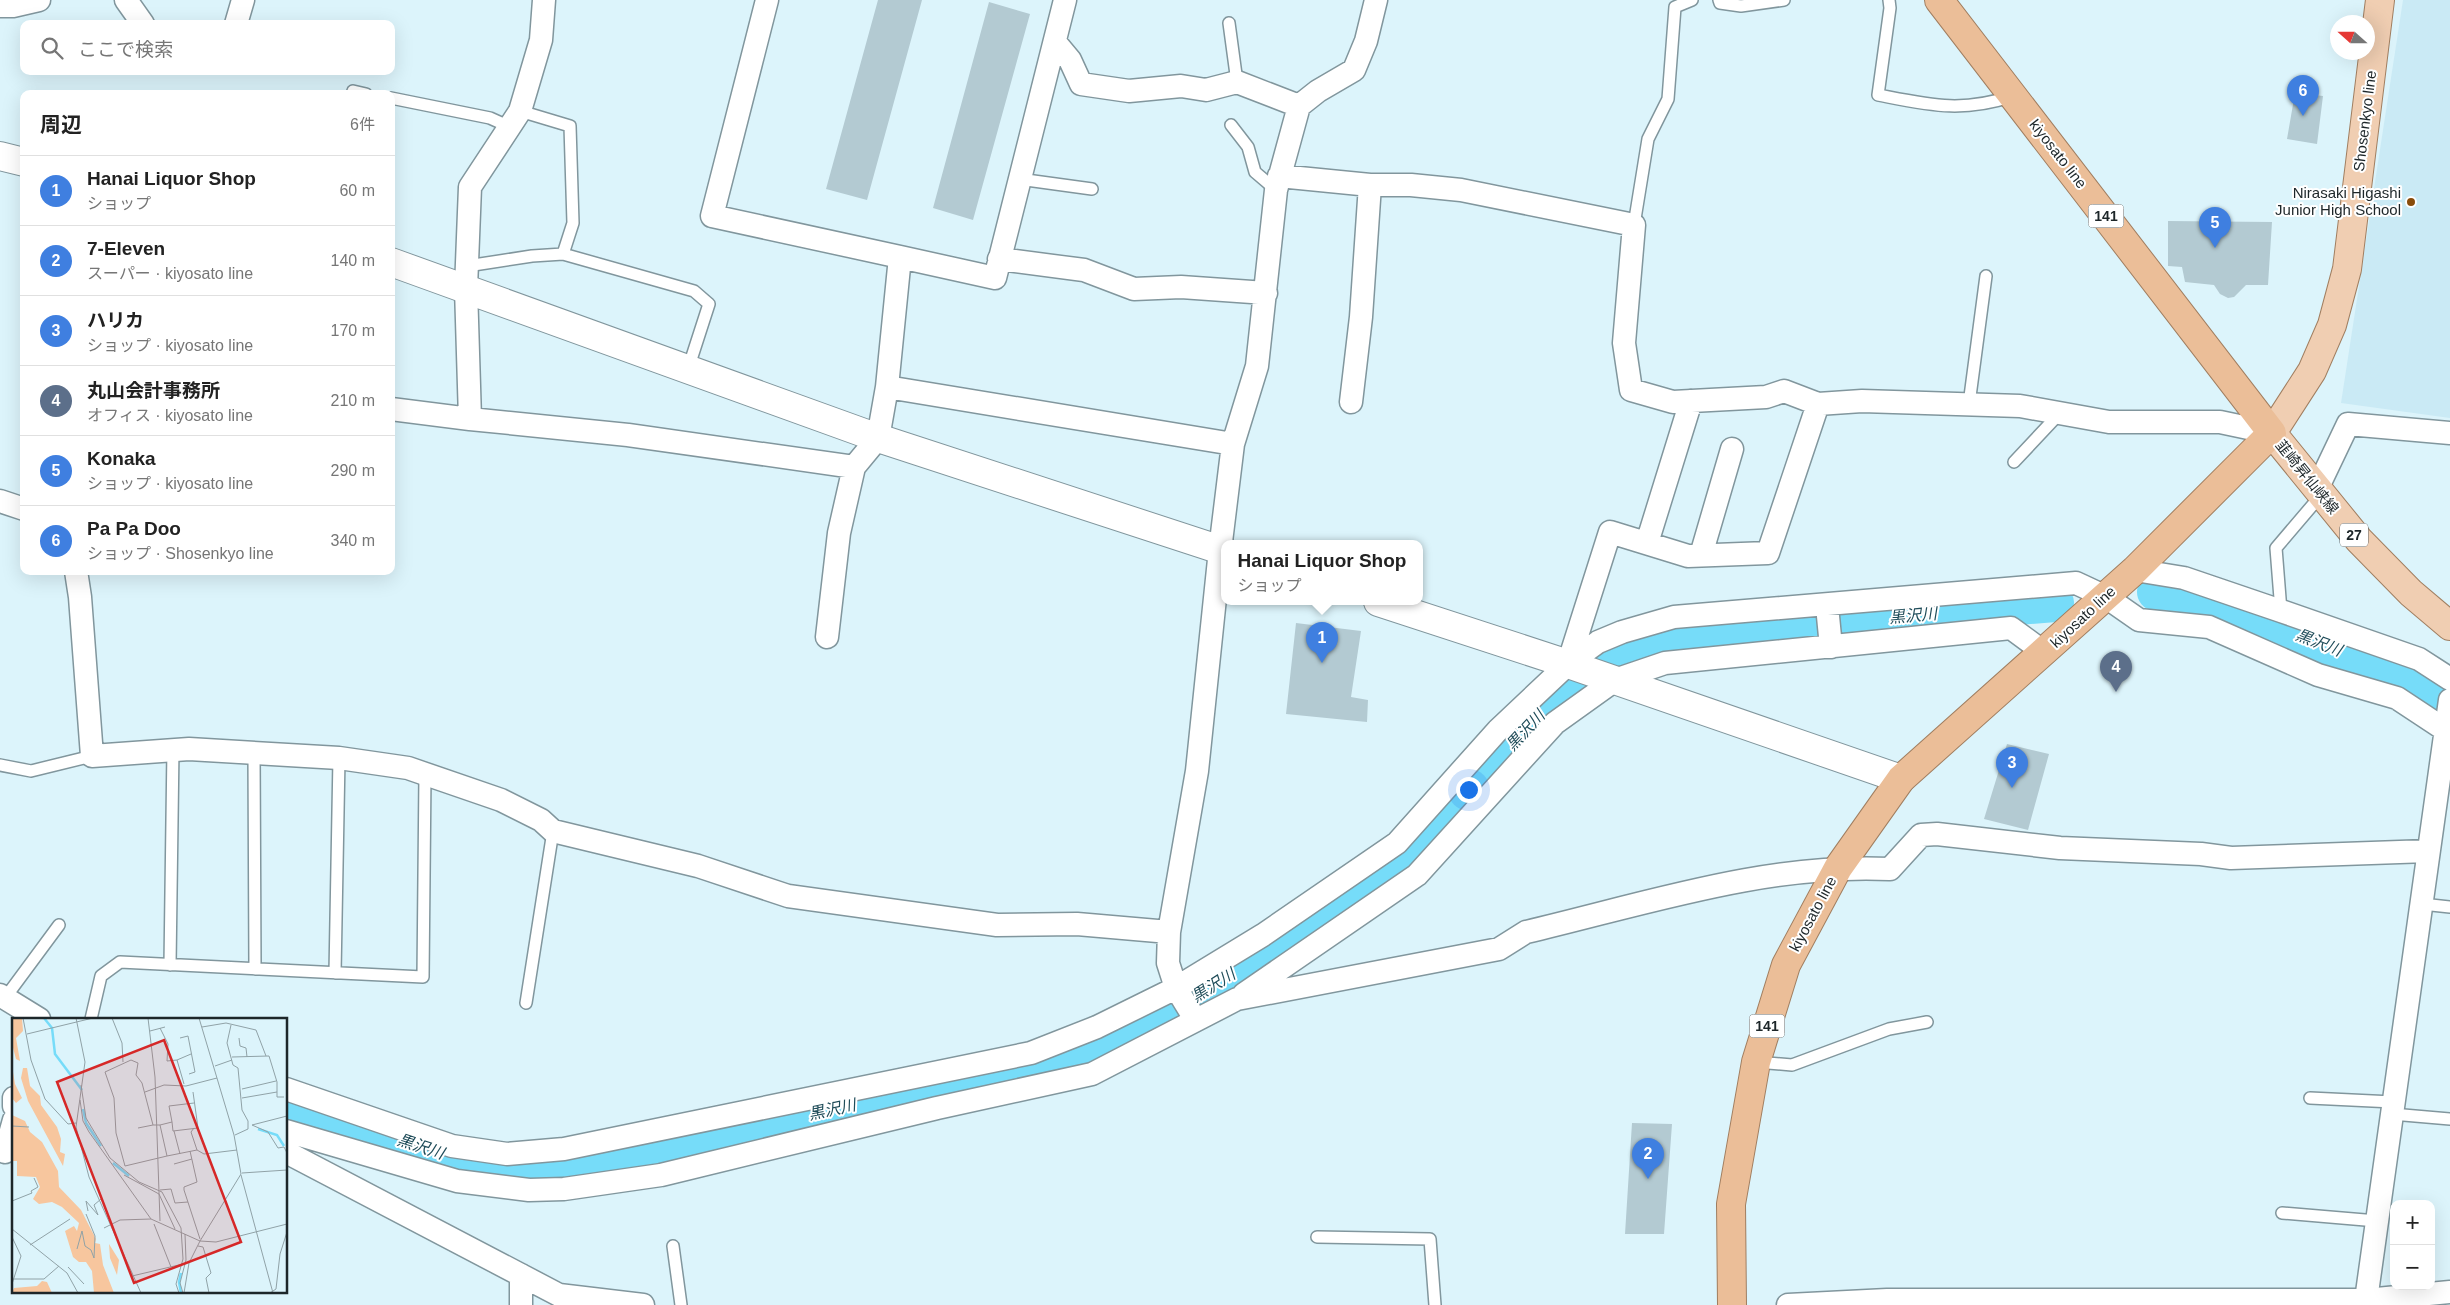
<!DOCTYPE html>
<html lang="ja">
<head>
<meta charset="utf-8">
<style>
  body { margin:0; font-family:Helvetica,"Noto Sans JP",sans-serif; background:#f6f6f6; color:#222 }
  .controls { position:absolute; right:15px; bottom:15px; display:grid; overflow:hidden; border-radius:10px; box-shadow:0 5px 20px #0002 }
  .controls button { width:45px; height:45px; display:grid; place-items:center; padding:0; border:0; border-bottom:1px solid #e0e0e0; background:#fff; color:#222; font:25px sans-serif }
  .compass { position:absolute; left:2330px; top:15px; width:45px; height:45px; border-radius:50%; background:#fff; box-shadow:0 5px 20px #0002; rotate:291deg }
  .you { position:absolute; left:1468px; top:789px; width:18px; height:18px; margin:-12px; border:4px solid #fff; border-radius:50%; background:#1a73e8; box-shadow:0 0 0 8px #1a73e833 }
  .badge { display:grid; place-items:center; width:32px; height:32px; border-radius:50%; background:#ea580c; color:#fff; font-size:16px; font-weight:700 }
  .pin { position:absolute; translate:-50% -41px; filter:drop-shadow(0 1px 2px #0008) }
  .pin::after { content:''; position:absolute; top:26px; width:18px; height:15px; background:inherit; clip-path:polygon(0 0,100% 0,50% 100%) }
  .popup { position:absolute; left:1221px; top:540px; width:202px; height:65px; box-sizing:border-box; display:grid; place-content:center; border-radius:10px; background:#fff; filter:drop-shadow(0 1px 4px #0005); font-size:16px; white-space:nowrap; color:#767676 }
  .popup b { font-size:19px; color:#222 }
  .popup::after { content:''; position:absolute; left:50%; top:100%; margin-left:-10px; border:10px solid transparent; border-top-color:#fff }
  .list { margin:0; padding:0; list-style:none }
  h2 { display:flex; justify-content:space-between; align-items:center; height:65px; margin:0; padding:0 20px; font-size:21px }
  h2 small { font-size:16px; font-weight:400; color:#767676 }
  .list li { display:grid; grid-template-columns:32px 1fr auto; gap:15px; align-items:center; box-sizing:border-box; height:70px; padding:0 20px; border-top:1px solid #e0e0e0 }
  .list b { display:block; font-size:19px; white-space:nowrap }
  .list p { margin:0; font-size:16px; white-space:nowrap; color:#767676 }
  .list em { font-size:16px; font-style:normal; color:#767676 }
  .icon { flex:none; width:28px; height:28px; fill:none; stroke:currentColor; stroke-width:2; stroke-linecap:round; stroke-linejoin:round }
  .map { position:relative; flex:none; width:2450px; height:1305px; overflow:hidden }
  .search { position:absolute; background:#fff; box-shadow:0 5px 20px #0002; left:20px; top:20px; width:375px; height:55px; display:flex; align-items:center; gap:12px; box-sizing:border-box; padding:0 18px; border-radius:10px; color:#767676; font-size:19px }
  .panel { position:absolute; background:#fff; box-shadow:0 5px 20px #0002; left:20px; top:90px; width:375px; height:485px; border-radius:10px }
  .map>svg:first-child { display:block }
  .built { fill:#caeaf5 }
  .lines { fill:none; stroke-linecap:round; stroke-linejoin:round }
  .river { stroke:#76dcf9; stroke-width:38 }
  .building { fill:#b3cad2 }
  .service-casing { stroke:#81969d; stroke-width:14 }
  .minor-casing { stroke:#81969d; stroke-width:25 }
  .tertiary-casing { stroke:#81969d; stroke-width:30 }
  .primary-casing { stroke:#a07e60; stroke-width:30 }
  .trunk-casing { stroke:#a07e60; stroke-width:30 }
  .service { stroke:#fff; stroke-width:11 }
  .minor { stroke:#fff; stroke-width:22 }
  .tertiary { stroke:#fff; stroke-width:28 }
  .primary { stroke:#f0ceb2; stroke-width:28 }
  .trunk { stroke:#ebbe98; stroke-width:28 }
  .poi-dot { fill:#894c0a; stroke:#fff; stroke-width:2 }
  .labels { text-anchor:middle; stroke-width:4; stroke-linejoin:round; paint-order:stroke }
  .shield { fill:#fff; stroke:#616769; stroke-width:1 }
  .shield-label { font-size:14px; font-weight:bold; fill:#1d2629 }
  .street-label { font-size:15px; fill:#1d2629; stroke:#fff }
  .poi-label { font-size:15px; fill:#1d2629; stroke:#fff; text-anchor:end }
  .water-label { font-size:16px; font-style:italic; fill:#1f4c59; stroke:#fff }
  .inset-river { fill:none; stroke:#76dcf9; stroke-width:2.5 }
  .inset-road { fill:none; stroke:#90a2a7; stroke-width:1 }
  .view { fill:#d62828; fill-opacity:0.15; stroke:#d62828; stroke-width:2.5 }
  .inset-edge { fill:none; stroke:#1d2629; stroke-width:2.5 }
</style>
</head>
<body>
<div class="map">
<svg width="2450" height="1305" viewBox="0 0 2450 1305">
  <rect width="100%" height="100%" fill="#dcf4fb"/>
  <!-- built -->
  <path class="built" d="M 2403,0 L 2450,0 L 2450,418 L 2341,403 Z"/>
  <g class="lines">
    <!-- river -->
    <path class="river" d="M 2156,592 L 2201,596 L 2336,650 L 2399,668 L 2450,697
      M 286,1102 L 460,1158 L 503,1169 L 563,1167 L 709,1134 L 1088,1053 L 1166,1014 L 1253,960 L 1366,883 L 1422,841 L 1553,700 L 1629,646 L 1699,632 L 2055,603"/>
  </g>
  <!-- building -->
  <path class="building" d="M 878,0 L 922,0 L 867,200 L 826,189 Z
    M 989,2 L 1030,14 L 973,220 L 933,208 Z
    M 2295,93 L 2323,96 L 2317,144 L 2287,139 Z
    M 2168,221 L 2272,222 L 2268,285 L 2246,285 L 2234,297 L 2228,298 L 2220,294 L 2214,285 L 2185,282 L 2182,267 L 2168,266 Z
    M 1296,623 L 1361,631 L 1351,697 L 1368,700 L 1367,722 L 1286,714 Z
    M 2007,744 L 2049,754 L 2028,830 L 1984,819 Z
    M 1632,1123 L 1672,1124 L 1664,1234 L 1625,1234 Z"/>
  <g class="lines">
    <defs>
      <path id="service" d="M 1719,0 L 1720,3 L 1741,6 L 1784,0
        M 1889,0 L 1890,8 L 1878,95 C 1930,105 1961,113 2013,96
        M 1229,23 L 1237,82
        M 353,91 L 366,94
        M 391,98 L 490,118 L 510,127
        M 520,111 L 570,126 L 573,223 L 563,254
        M 1231,125 L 1248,147 L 1255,172 L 1276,190
        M 1019,179 L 1092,189
        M 1634,225 L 1648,139 L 1668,99 L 1675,7 L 1692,0
        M 467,266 L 532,256 L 563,254 L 694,291 L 709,304 L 688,369
        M 1969,404 L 1986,276
        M 2014,462 L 2060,413
        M 2281,611 L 2276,548 L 2322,494
        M 254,752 L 255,969
        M 0,765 L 31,771 L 92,756
        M 2422,904 L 2450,907
        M 170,965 L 173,748
        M 335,973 L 339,758
        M 5,998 L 59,925
        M 526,1003 L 553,831
        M 91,1019 L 101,976 L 120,962 L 423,977 L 425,774
        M 1756,1062 L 1792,1065 L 1889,1029 L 1927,1022
        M 2310,1098 L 2393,1102
        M 2392,1114 L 2450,1119
        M 2282,1213 L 2377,1221
        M 1317,1237 L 1430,1239 L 1435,1305
        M 673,1246 L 681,1305"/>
      <path id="minor" d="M 126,0 L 143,24
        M 767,0 L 712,216 L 900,257
        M 0,6 L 13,6 L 39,0
        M 236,24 L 243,0
        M 1055,42 L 1070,60 L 1081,84 L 1129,91 L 1181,86 L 1206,90 L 1237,82 L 1299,106
        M 1279,176 L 1370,185 L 1411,185 L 1461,190 L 1634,225 L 1624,343 L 1631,390 L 1673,402 L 1766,397 L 1784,391 L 1818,404 L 1862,401 L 2020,406 L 2109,422 L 2220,422 L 2272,433
        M 999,259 L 1084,270 L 1134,289 L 1181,287 L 1266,293
        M 887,387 L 900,257 L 995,278 L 1065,0
        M 1351,402 L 1361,317 L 1370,185
        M 391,409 L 470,419 L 628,435 L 854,467 L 878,438 L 887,387 L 1233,444 L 1257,366 L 1276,190 L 1299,106 L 1318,91 L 1354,70 L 1366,41 L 1376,0
        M 470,419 L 466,288 L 470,187 L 520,111 L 541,40 L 544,0
        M 2317,489 L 2348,424 L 2450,433
        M 0,501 L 24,509
        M 1647,543 L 1691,401
        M 1701,555 L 1732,449
        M 2135,570 L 2184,578 L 2281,611 L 2419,659 L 2450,679
        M 76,571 L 80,597 L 92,756 L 189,749 L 339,758 L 408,768 L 501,800 L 541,820 L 553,831 L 698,866 L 788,896 L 997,925 L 1077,924 L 1169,932
        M 1827,606 L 1831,647
        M 827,637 L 839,533 L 854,467
        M 1568,664 L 1610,532 L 1688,556 L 1768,553 L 1818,404
        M 1244,994 L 1417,875 L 1555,723 L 1615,680 L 1665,663 L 2011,628 L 2045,653
        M 0,995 L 39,1019
        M 1195,1019 L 1176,988 L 1168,963 L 1169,932 L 1197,771 L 1220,550 L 1233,444
        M 286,1089 L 452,1146 L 507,1154 L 564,1149 L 1031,1053 L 1097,1027 L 1176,988 L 1263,935 L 1397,843 L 1498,730 L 1568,664 L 1598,642 L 1622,632 L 1674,617 L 2076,583 L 2106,597 L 2139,620 L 2209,627 L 2318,675 L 2397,698 L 2450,733
        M 14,1098 L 14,1106
        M 286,1131 L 457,1181 L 529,1190 L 564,1189 L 661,1175 L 937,1108 L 1092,1074 L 1237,999 L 1499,949 L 1526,932 C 1645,904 1767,863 1890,869 L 1921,835 L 1937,834 L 2060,848 L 2201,854 L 2231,858 L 2428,851
        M 5,1152 L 14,1120
        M 286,1152 L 559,1295 L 643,1305
        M 521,1275 L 521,1305
        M 2366,1300 L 2450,700
        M 1788,1305 L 1887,1300 L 2366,1300 L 2450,1292"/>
      <path id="tertiary" d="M 0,156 L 24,162
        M 391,262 L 878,438 L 1224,551
        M 1378,602 L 1568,664 L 1901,779"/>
      <path id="primary" d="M 2380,0 L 2347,269 L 2332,325 L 2312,371 L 2272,433 L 2359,540 L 2411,593 L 2450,626"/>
      <path id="trunk" d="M 1732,1305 L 1731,1204 L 1756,1062 L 1786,965 L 1838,868 L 1901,779 L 2135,570 L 2272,433 L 1939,0"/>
    </defs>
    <!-- service casing -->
    <use href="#service" class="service-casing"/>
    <!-- minor casing -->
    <use href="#minor" class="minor-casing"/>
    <!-- tertiary casing -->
    <use href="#tertiary" class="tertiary-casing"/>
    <!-- primary casing -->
    <use href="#primary" class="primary-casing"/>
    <!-- trunk casing -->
    <use href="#trunk" class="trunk-casing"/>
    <!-- service -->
    <use href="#service" class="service"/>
    <!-- minor -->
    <use href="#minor" class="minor"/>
    <!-- tertiary -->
    <use href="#tertiary" class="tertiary"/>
    <!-- primary -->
    <use href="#primary" class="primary"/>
    <!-- trunk -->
    <use href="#trunk" class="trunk"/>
  </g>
  <!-- markers -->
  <circle class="poi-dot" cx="2411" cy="202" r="5"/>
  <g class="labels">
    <!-- shield labels -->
    <g class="shield">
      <rect x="2088.5" y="204.5" width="35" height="23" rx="4"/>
      <rect x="2340" y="523.5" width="28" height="23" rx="4"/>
      <rect x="1749.5" y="1014.5" width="35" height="23" rx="4"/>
    </g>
    <g class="shield-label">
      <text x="2106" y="221">141</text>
      <text x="2354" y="540">27</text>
      <text x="1767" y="1031">141</text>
    </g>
    <!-- street labels -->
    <g class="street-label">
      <text transform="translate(2365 121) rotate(-83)" y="5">Shosenkyo line</text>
      <text transform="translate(2058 154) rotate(52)" y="5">kiyosato line</text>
      <text transform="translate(2307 477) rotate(51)" y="5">韮崎昇仙峡線</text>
      <text transform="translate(2083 617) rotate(-43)" y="5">kiyosato line</text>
      <text transform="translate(1813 914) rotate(-62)" y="5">kiyosato line</text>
    </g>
    <!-- poi labels -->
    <g class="poi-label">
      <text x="2401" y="198">Nirasaki Higashi<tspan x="2401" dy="17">Junior High School</tspan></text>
    </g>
    <!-- water labels -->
    <g class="water-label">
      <text transform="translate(1913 615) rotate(-5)" y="6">黒沢川</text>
      <text transform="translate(2319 642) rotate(21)" y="6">黒沢川</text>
      <text transform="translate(1525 730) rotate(-47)" y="6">黒沢川</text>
      <text transform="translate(1213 985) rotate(-32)" y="6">黒沢川</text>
      <text transform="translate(832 1109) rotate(-12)" y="6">黒沢川</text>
      <text transform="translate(421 1146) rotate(18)" y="6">黒沢川</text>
    </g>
  </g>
  <!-- overview -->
  <g transform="translate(12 1018)">
    <rect width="275" height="275" fill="#dcf4fb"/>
    <path d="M 0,0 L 10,0 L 11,13 L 4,20 L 8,43 L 4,41 L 0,26 ZM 0,48 L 3,66 L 10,80 L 4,85 L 0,80 ZM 11,50 L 15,50 L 18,68 L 28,78 L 29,87 L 45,109 L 49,121 L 48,134 L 53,136 L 51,148 L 16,83 L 9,60 ZM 0,97 L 13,103 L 18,114 L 30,124 L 46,153 L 47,169 L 69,192 L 84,221 L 83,225 L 88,226 L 91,247 L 102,275 L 82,275 L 80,253 L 74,244 L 67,244 L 61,239 L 53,213 L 62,208 L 65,213 L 67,205 L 50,189 L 40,184 L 27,186 L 21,181 L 28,169 L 24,159 L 5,158 L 5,143 L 0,143 ZM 97,226 L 107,242 L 105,257 L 98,240 ZM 30,263 L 35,264 L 40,275 L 0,275 L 2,270 L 25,268 Z" fill="#f7c69e"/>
    <path class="inset-river" d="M 32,0 L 40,10 L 43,36 L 70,72M 71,91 L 74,105 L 89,128M 246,111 L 265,117 L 272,128M 101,145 L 117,158M 169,275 L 167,264 L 169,255"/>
    <path class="inset-road" d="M 11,0 L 19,42 L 33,81 L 56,106 L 64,105M 64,0 L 73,44 L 64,109 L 77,159 L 129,275M 100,0 L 110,25 L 111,44M 136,0 L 143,59 L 148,203M 219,7 L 215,25 L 221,47 L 226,50 L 230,92 L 236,103 L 236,111 L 223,117M 190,9 L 214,5 L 244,12 L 254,38M 148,10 L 156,26 L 155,43 L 165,42M 138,13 L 153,9M 15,16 L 81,0M 168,20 L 176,18 L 183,54 L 177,56M 227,20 L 228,28 L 234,30 L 235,39M 220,39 L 257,38 L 265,64 L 265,79 L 272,79M 203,48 L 220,42M 172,66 L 165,42 L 179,36M 69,67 L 74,100 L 98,140 L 127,164 L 150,174 L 169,210 L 171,241 L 164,266 L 167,275M 230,71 L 264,63M 133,74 L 152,67 L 174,68 L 205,60M 230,80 L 265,74M 68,82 L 71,103 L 77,114 L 139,201M 160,104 L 157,88 L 182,85M 148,107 L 160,104 L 161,113 L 186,110 L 181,74M 240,107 L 256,114 L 266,130 L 272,129 L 275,135M 240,107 L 275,98M 0,108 L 17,109M 126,110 L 141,107M 182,110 L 179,114 L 185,132M 162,113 L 168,136M 178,133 L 185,164 L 172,169 L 172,172 L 188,221M 162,146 L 180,141M 113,148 L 104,115 L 102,80 L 93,54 L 119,42 L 126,45 L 124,57 L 130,65 L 141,107 L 148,107 L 155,138 L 185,132 L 192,136 L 225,132M 113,148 L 155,138M 230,155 L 275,152M 112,157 L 147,176 L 163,211M 229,157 L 261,275M 148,172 L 159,171 L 163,185 L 176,184M 0,183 L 20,175 L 19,173 L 26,169 L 22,160M 76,193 L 74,183 L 86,197M 86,197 L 82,187 L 89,181M 142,206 L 159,249M 92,210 L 108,202 L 139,201 L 188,223 L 229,156 L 222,117 L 187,0M 0,211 L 55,255 L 66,275M 0,219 L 9,238 L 0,266M 18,227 L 58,201M 186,228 L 191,229 L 199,255 L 194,260 L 197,275M 65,231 L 70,213 L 73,228 L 79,232 L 82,240 L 83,218 L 74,196M 56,249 L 72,266M 120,258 L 171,246M 0,261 L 32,261 L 47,248M 171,275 L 168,265 L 174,242 L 173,216M 172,275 L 177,245 L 188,223 L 204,224 L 275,206M 258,275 L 264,271 L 268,236 L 275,214"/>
    <path class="view" d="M 152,22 L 229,224 L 122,265 L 45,64 Z"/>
    <rect width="275" height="275" class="inset-edge"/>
  </g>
</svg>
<div class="controls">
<button>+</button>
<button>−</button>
</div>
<svg class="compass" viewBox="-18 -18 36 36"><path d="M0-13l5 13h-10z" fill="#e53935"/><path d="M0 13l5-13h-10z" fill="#767676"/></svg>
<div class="you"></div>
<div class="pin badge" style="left:1322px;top:663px;background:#3f7fe0">1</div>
<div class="popup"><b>Hanai Liquor Shop</b>ショップ</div>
<div class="pin badge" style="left:1648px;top:1179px;background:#3f7fe0">2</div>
<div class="pin badge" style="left:2012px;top:788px;background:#3f7fe0">3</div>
<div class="pin badge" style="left:2116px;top:692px;background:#5c6f8a">4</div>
<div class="pin badge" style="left:2215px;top:248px;background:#3f7fe0">5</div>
<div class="pin badge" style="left:2303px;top:116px;background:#3f7fe0">6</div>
<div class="search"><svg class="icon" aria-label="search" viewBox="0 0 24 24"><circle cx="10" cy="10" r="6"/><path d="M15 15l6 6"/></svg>ここで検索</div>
<section class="panel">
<h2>周辺<small>6件</small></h2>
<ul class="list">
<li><span class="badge" style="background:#3f7fe0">1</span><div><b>Hanai Liquor Shop</b><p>ショップ</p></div><em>60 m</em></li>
<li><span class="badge" style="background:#3f7fe0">2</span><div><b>7-Eleven</b><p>スーパー · kiyosato line</p></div><em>140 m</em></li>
<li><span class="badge" style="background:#3f7fe0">3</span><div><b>ハリカ</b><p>ショップ · kiyosato line</p></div><em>170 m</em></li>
<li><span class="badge" style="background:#5c6f8a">4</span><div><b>丸山会計事務所</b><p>オフィス · kiyosato line</p></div><em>210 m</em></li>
<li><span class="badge" style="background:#3f7fe0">5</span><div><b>Konaka</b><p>ショップ · kiyosato line</p></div><em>290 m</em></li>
<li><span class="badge" style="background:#3f7fe0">6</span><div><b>Pa Pa Doo</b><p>ショップ · Shosenkyo line</p></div><em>340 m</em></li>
</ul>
</section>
</div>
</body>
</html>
